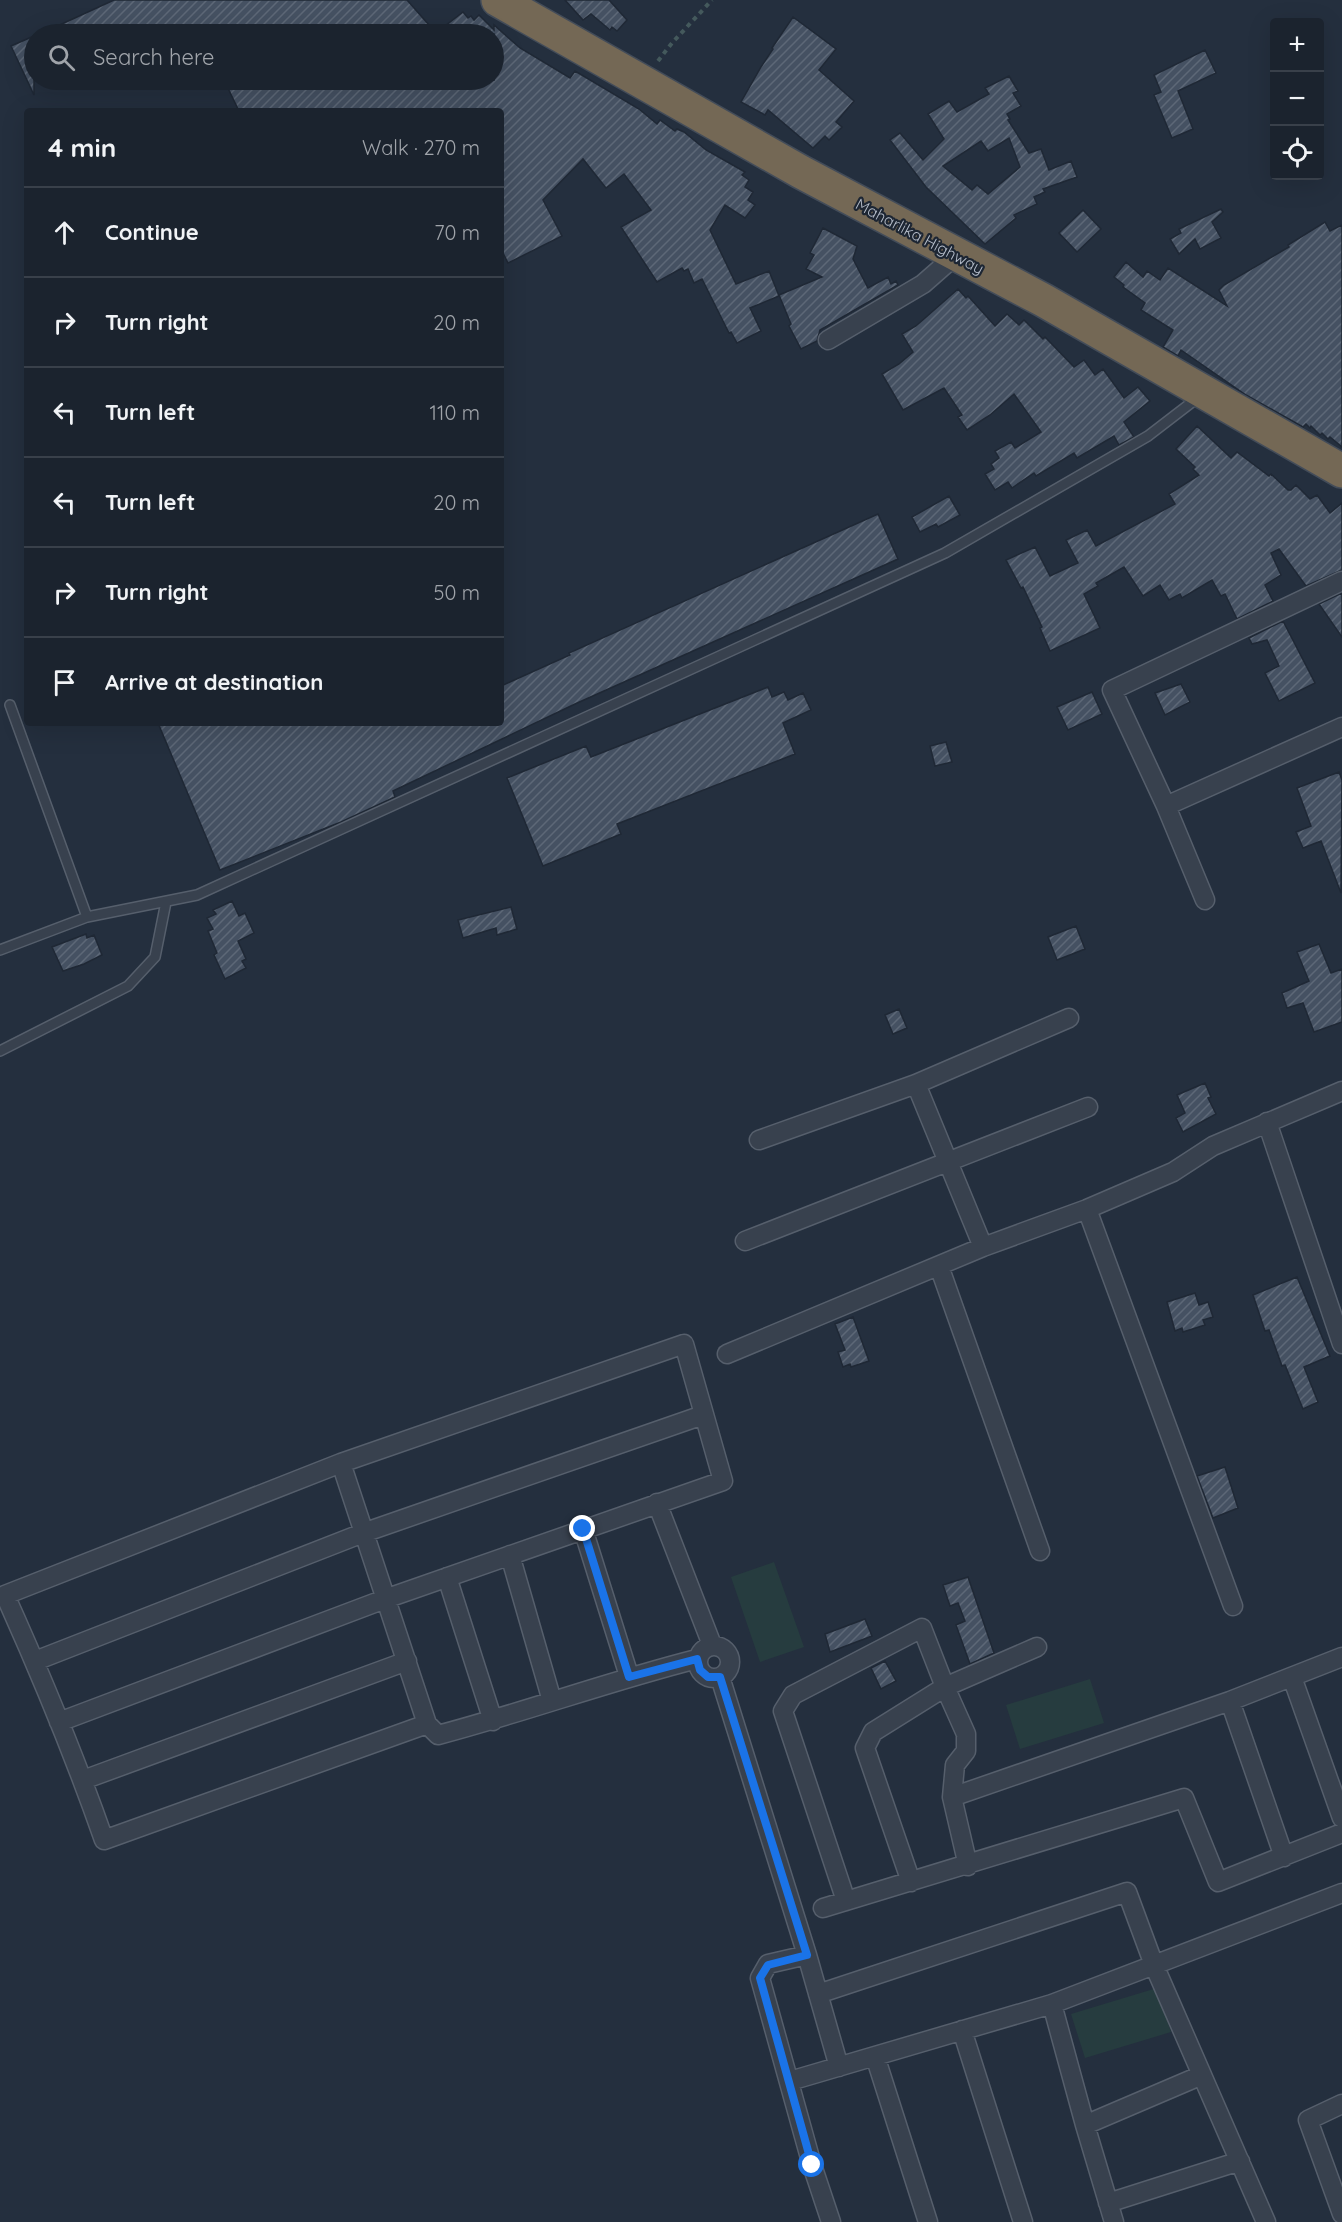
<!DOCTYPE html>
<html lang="en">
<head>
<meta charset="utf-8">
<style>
  body { margin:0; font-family:Quicksand,sans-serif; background:#282f3a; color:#f1f3f6 }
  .controls { position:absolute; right:18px; top:18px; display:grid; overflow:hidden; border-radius:6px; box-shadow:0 6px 24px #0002 }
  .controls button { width:54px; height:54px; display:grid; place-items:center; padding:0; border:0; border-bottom:2px solid #39404a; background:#1b232e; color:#f1f3f6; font:30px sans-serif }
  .stop { position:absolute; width:18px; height:18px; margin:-14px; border:4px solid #1a73e8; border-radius:50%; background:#fff }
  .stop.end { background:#1a73e8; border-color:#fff; box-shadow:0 2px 6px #0008 }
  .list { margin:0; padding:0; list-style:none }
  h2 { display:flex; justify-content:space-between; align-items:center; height:78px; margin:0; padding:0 24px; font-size:26px }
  h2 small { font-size:20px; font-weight:400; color:#a0a4aa }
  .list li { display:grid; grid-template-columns:39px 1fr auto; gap:18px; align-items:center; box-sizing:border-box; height:90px; padding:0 24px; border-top:2px solid #39404a }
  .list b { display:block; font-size:22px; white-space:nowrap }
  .list em { font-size:20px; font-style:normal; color:#a0a4aa }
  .icon { flex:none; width:33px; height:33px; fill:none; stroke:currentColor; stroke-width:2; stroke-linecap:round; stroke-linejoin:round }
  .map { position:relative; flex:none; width:1342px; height:2222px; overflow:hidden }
  .search { position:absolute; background:#1b232e; box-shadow:0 6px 24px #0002; left:24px; top:24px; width:480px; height:66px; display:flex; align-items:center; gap:15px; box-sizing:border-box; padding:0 21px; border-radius:33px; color:#a0a4aa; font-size:22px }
  .panel { position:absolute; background:#1b232e; box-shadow:0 6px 24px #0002; left:24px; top:108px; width:480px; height:618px; border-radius:6px }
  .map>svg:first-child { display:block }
  .green { fill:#263c3f }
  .building { fill:url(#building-hatch); stroke:#1f2835; stroke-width:1.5; fill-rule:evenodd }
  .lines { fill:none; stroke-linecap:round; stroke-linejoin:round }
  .lane-casing { stroke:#565f6c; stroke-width:12 }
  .street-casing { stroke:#565f6c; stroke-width:21 }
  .highway-casing { stroke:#434c59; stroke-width:36 }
  .path { stroke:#44595c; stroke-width:4; stroke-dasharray:4.5 4.5; stroke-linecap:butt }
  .lane { stroke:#38414e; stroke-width:9 }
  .street { stroke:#38414e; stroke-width:18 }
  .highway { stroke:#746855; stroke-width:33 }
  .route { stroke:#1a73e8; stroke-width:8 }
  .labels { text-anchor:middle; stroke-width:4.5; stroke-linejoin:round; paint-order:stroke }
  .street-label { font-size:16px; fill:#b4bcc9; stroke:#1d2633 }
</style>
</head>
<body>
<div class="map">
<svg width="1342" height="2222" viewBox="0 0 1342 2222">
  <defs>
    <pattern id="building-hatch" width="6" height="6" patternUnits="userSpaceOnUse" patternTransform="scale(1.5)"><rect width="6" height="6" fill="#455162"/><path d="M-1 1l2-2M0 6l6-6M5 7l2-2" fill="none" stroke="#5d6877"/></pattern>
  </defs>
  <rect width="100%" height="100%" fill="#242f3e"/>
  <!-- green -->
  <path class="green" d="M 774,1562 L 804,1647 L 760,1662 L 731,1577 Z
    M 1090,1679 L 1104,1723 L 1020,1749 L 1006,1705 Z
    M 1157,1988 L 1171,2032 L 1085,2058 L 1071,2014 Z"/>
  <!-- building -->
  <path class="building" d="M 114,0 L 407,0 L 436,33 L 463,12 L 468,18 L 471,16 L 474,20 L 479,15 L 494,30 L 494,25 L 520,48 L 570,78 L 575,71 L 639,109 L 657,124 L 660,120 L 675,131 L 677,129 L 684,132 L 706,150 L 745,172 L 742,175 L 749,180 L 745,187 L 753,192 L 748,200 L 755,205 L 745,218 L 725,205 L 710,230 L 736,284 L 769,271 L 779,296 L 750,308 L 761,331 L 737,343 L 731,332 L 729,333 L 702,279 L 694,283 L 688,269 L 684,271 L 682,268 L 657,282 L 621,227 L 651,210 L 624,174 L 606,188 L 583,159 L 543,200 L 562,236 L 508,263 L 501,249 L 501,111 L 239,111 L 224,80 L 494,80 L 494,34 L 288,34 L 284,29 L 276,34 L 40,34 Z
    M 565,0 L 609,0 L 627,20 L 617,31 L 612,27 L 610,30 L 591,14 L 583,20 Z
    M 793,17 L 836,49 L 819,70 L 854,101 L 836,122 L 842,127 L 829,140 L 825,136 L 813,148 L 768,110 L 765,115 L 741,102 L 761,67 L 773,49 L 772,48 Z
    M 34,36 L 34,95 L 11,46 Z
    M 1205,50 L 1216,73 L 1178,91 L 1193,129 L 1172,138 L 1154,95 L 1161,92 L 1154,75 Z
    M 1009,76 L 1018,91 L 1013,93 L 1021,106 L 1007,114 L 1010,119 L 1008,120 L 1029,153 L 1041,149 L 1049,170 L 1071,161 L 1077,177 L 1043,189 L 1045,192 L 1034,197 L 1037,204 L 1014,215 L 1016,218 L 985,244 L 926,187 L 890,140 L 900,133 L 923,160 L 944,139 L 928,114 L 949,101 L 957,112 L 989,94 L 985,88 ZM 1009,138 L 1020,167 L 988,194 L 977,185 L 972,190 L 943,166 L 981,141 L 988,151 Z
    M 1221,209 L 1223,212 L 1212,222 L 1221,238 L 1200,249 L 1195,239 L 1179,254 L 1170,239 L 1181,233 L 1179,229 Z
    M 1083,210 L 1101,229 L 1077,252 L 1059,233 Z
    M 1325,222 L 1330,231 L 1342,225 L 1342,447 L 1330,437 L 1328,439 L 1322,433 L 1320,435 L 1311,426 L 1310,428 L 1306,424 L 1303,427 L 1246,395 L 1181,350 L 1178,356 L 1163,347 L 1173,330 L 1141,310 L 1145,303 L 1123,287 L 1124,285 L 1114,277 L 1126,262 L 1143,277 L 1147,271 L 1160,280 L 1168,268 L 1227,306 L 1219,290 L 1224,285 L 1289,247 L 1288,245 Z
    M 823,228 L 857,246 L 853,259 L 868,288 L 888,277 L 891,284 L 896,281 L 898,285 L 820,330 L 817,341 L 801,349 L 789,326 L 791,324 L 779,295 L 822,277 L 806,269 L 814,255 L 810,253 Z
    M 958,289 L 966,298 L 968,296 L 995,326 L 1007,314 L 1019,325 L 1024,320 L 1043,339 L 1045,337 L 1074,367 L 1084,360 L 1095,375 L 1103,369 L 1124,398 L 1138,387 L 1150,401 L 1124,422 L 1134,437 L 1119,445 L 1114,436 L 1077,458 L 1074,453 L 1036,476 L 1034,473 L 1012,488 L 1008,482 L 995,490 L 985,474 L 994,469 L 991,464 L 999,458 L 995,451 L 1011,442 L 1015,448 L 1041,432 L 1014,394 L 990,415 L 967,430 L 958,417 L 962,415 L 944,388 L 903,410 L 882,374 L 899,364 L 913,352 L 902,334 L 916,326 Z
    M 1197,426 L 1231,458 L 1237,452 L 1269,476 L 1271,474 L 1288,490 L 1291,490 L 1296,485 L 1310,499 L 1317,495 L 1330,513 L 1342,503 L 1342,570 L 1306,586 L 1279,549 L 1271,553 L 1281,575 L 1265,585 L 1273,601 L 1237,619 L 1225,594 L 1221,596 L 1212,580 L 1182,598 L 1180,594 L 1169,600 L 1160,585 L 1143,596 L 1124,567 L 1096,583 L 1098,586 L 1084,594 L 1100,628 L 1050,651 L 1040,628 L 1042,627 L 1023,587 L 1021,588 L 1006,560 L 1035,547 L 1050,576 L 1078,563 L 1066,540 L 1087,530 L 1096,546 L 1175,504 L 1169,494 L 1199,475 L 1193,469 L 1195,467 L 1176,449 Z
    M 949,496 L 960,515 L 938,527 L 936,524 L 920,532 L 912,517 Z
    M 878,514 L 898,559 L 575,704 L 393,791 L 395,797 L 341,822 L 220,870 L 158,723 L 501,723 L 501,686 L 570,655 L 569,653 Z
    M 1342,593 L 1342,637 L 1319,604 Z
    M 1283,621 L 1315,683 L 1279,701 L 1265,673 L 1279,666 L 1267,640 L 1252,644 L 1249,638 Z
    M 1181,684 L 1190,702 L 1165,715 L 1155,693 Z
    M 768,687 L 772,697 L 784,692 L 788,700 L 803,693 L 811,710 L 783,723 L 795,754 L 617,824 L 621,834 L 543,866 L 507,778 L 586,746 L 591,757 Z
    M 1092,692 L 1102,714 L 1068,730 L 1057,707 Z
    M 946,742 L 952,762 L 935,766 L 930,746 Z
    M 1339,772 L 1342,780 L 1341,893 L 1321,841 L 1303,848 L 1296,832 L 1311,826 L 1297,788 Z
    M 232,901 L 239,916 L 245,913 L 254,933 L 238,941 L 246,959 L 242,961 L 246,968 L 225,979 L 214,955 L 217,953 L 208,931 L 213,929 L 207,918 L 216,914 L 213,910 Z
    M 511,907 L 517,929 L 497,935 L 496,928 L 463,938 L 458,920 Z
    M 1076,926 L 1085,949 L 1057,960 L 1048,937 Z
    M 86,934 L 87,938 L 94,935 L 102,955 L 84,964 L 63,971 L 52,947 Z
    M 1319,944 L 1331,973 L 1342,969 L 1342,1022 L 1314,1032 L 1303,1003 L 1287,1008 L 1282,993 L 1309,981 L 1297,952 Z
    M 899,1009 L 907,1028 L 893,1034 L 885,1015 Z
    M 1205,1083 L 1211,1097 L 1208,1098 L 1216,1114 L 1183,1132 L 1176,1118 L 1185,1113 L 1177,1095 Z
    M 1297,1277 L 1330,1356 L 1304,1367 L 1318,1402 L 1303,1409 L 1285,1365 L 1282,1366 L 1269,1330 L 1265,1331 L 1253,1295 Z
    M 1195,1293 L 1199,1305 L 1208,1302 L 1213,1317 L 1203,1320 L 1205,1325 L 1183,1332 L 1182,1328 L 1175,1331 L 1167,1302 Z
    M 853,1317 L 869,1361 L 851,1367 L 850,1364 L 843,1367 L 838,1352 L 845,1350 L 835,1324 Z
    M 1225,1467 L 1238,1508 L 1213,1518 L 1197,1476 Z
    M 968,1577 L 994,1653 L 970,1664 L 956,1625 L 965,1621 L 958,1603 L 950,1606 L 943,1585 Z
    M 865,1619 L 872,1636 L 830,1652 L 825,1634 Z
    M 885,1661 L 896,1681 L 881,1689 L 871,1668 Z"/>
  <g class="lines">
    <defs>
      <path id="lane" d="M 10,705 L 87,917 L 197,895 L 945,553 L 1148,436 L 1200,396
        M 0,950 L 87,917
        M 0,1051 L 128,986 L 155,957 L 166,902"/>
      <path id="street" d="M 828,340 L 923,284 L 956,255
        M 1166,806 L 1342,727
        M 1205,900 L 1166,806 L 1112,690 L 1342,581
        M 916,1084 L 983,1247
        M 1267,1122 L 1342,1344
        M 759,1140 L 916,1084 L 1069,1018
        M 1087,1209 L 1233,1606
        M 745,1241 L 1088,1107
        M 939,1266 L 1040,1551
        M 727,1354 L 983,1247 L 1087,1209 L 1173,1172 L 1213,1146 L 1342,1091
        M 341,1463 L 427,1724 L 438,1735 C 525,1712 610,1681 697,1659
        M 657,1503 L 712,1645
        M 583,1529 L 629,1676
        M 510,1555 L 552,1701
        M 447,1577 L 493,1721
        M698 1662a16 16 0 1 1 32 0a16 16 0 1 1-32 0Z
        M 35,1661 L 363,1533 L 703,1415
        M 720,1677 L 807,1955 L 839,2067
        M 1292,1677 L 1342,1818
        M 1230,1701 L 1284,1857
        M 59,1722 L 385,1599 L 723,1481 L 684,1344 L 341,1463 L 5,1595 C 41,1675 75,1757 104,1840 L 427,1724
        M 83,1780 L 407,1661
        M 952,1797 L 1230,1701 L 1342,1657
        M 911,1882 L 865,1748 L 873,1732 L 945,1687 L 1037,1647
        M 846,1901 L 783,1711 L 793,1695 L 922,1628 L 945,1687 L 966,1734 L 966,1751 L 955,1765 L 952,1797 L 968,1866
        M 823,1908 L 1184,1798 L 1218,1882 L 1342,1833
        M 807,1955 L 768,1964 L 760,1978 L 812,2165 L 831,2222
        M 818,1994 L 1127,1892 L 1154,1965 L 1266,2222
        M 1052,2004 L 1085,2125 L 1114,2222
        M 962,2030 L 1023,2222
        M 875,2056 L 928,2222
        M 790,2081 L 1052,2004 L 1342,1893
        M 1342,2104 L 1308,2120 L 1342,2214
        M 1085,2125 L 1202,2075
        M 1108,2203 L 1240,2161"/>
      <path id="highway" d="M 498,0 L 801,172 L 1043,300 L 1342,471"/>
    </defs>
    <!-- lane casing -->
    <use href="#lane" class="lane-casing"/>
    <!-- street casing -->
    <use href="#street" class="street-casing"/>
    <!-- highway casing -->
    <use href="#highway" class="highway-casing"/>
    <!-- path -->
    <path class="path" d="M 658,61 L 672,43 L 712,0"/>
    <!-- lane -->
    <use href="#lane" class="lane"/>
    <!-- street -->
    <use href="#street" class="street"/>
    <!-- highway -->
    <use href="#highway" class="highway"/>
  </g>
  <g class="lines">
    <!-- route -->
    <path class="route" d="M 583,1529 L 629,1677 L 697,1659 L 700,1670 L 708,1677 L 720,1677 L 807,1955 L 768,1965 L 760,1978 L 812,2165"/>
  </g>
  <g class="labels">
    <!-- street labels -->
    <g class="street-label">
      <text transform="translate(920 236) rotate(28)" y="6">Maharlika Highway</text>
    </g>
  </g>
</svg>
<div class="controls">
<button>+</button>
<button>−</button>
<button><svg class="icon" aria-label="locate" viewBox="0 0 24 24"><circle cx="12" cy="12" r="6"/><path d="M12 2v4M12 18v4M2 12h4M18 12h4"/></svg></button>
</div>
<div class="stop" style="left:812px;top:2165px"></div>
<div class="stop end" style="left:583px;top:1529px"></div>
<div class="search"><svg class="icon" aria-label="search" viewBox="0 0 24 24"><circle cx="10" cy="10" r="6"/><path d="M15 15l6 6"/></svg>Search here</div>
<section class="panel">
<h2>4 min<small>Walk · 270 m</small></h2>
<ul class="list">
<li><svg class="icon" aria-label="ahead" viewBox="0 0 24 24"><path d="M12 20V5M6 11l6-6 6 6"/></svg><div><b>Continue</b></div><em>70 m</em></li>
<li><svg class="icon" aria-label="right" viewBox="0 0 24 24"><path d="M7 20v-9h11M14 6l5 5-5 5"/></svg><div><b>Turn right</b></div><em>20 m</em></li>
<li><svg class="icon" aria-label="left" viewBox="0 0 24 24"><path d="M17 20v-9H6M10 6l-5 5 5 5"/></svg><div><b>Turn left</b></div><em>110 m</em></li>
<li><svg class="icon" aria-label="left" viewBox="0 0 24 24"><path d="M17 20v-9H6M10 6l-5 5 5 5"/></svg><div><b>Turn left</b></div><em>20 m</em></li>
<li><svg class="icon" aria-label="right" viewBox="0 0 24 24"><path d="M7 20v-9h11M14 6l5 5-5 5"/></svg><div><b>Turn right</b></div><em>50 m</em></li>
<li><svg class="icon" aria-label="arrive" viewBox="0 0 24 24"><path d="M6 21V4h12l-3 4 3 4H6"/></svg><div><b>Arrive at destination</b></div></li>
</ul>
</section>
</div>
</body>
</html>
